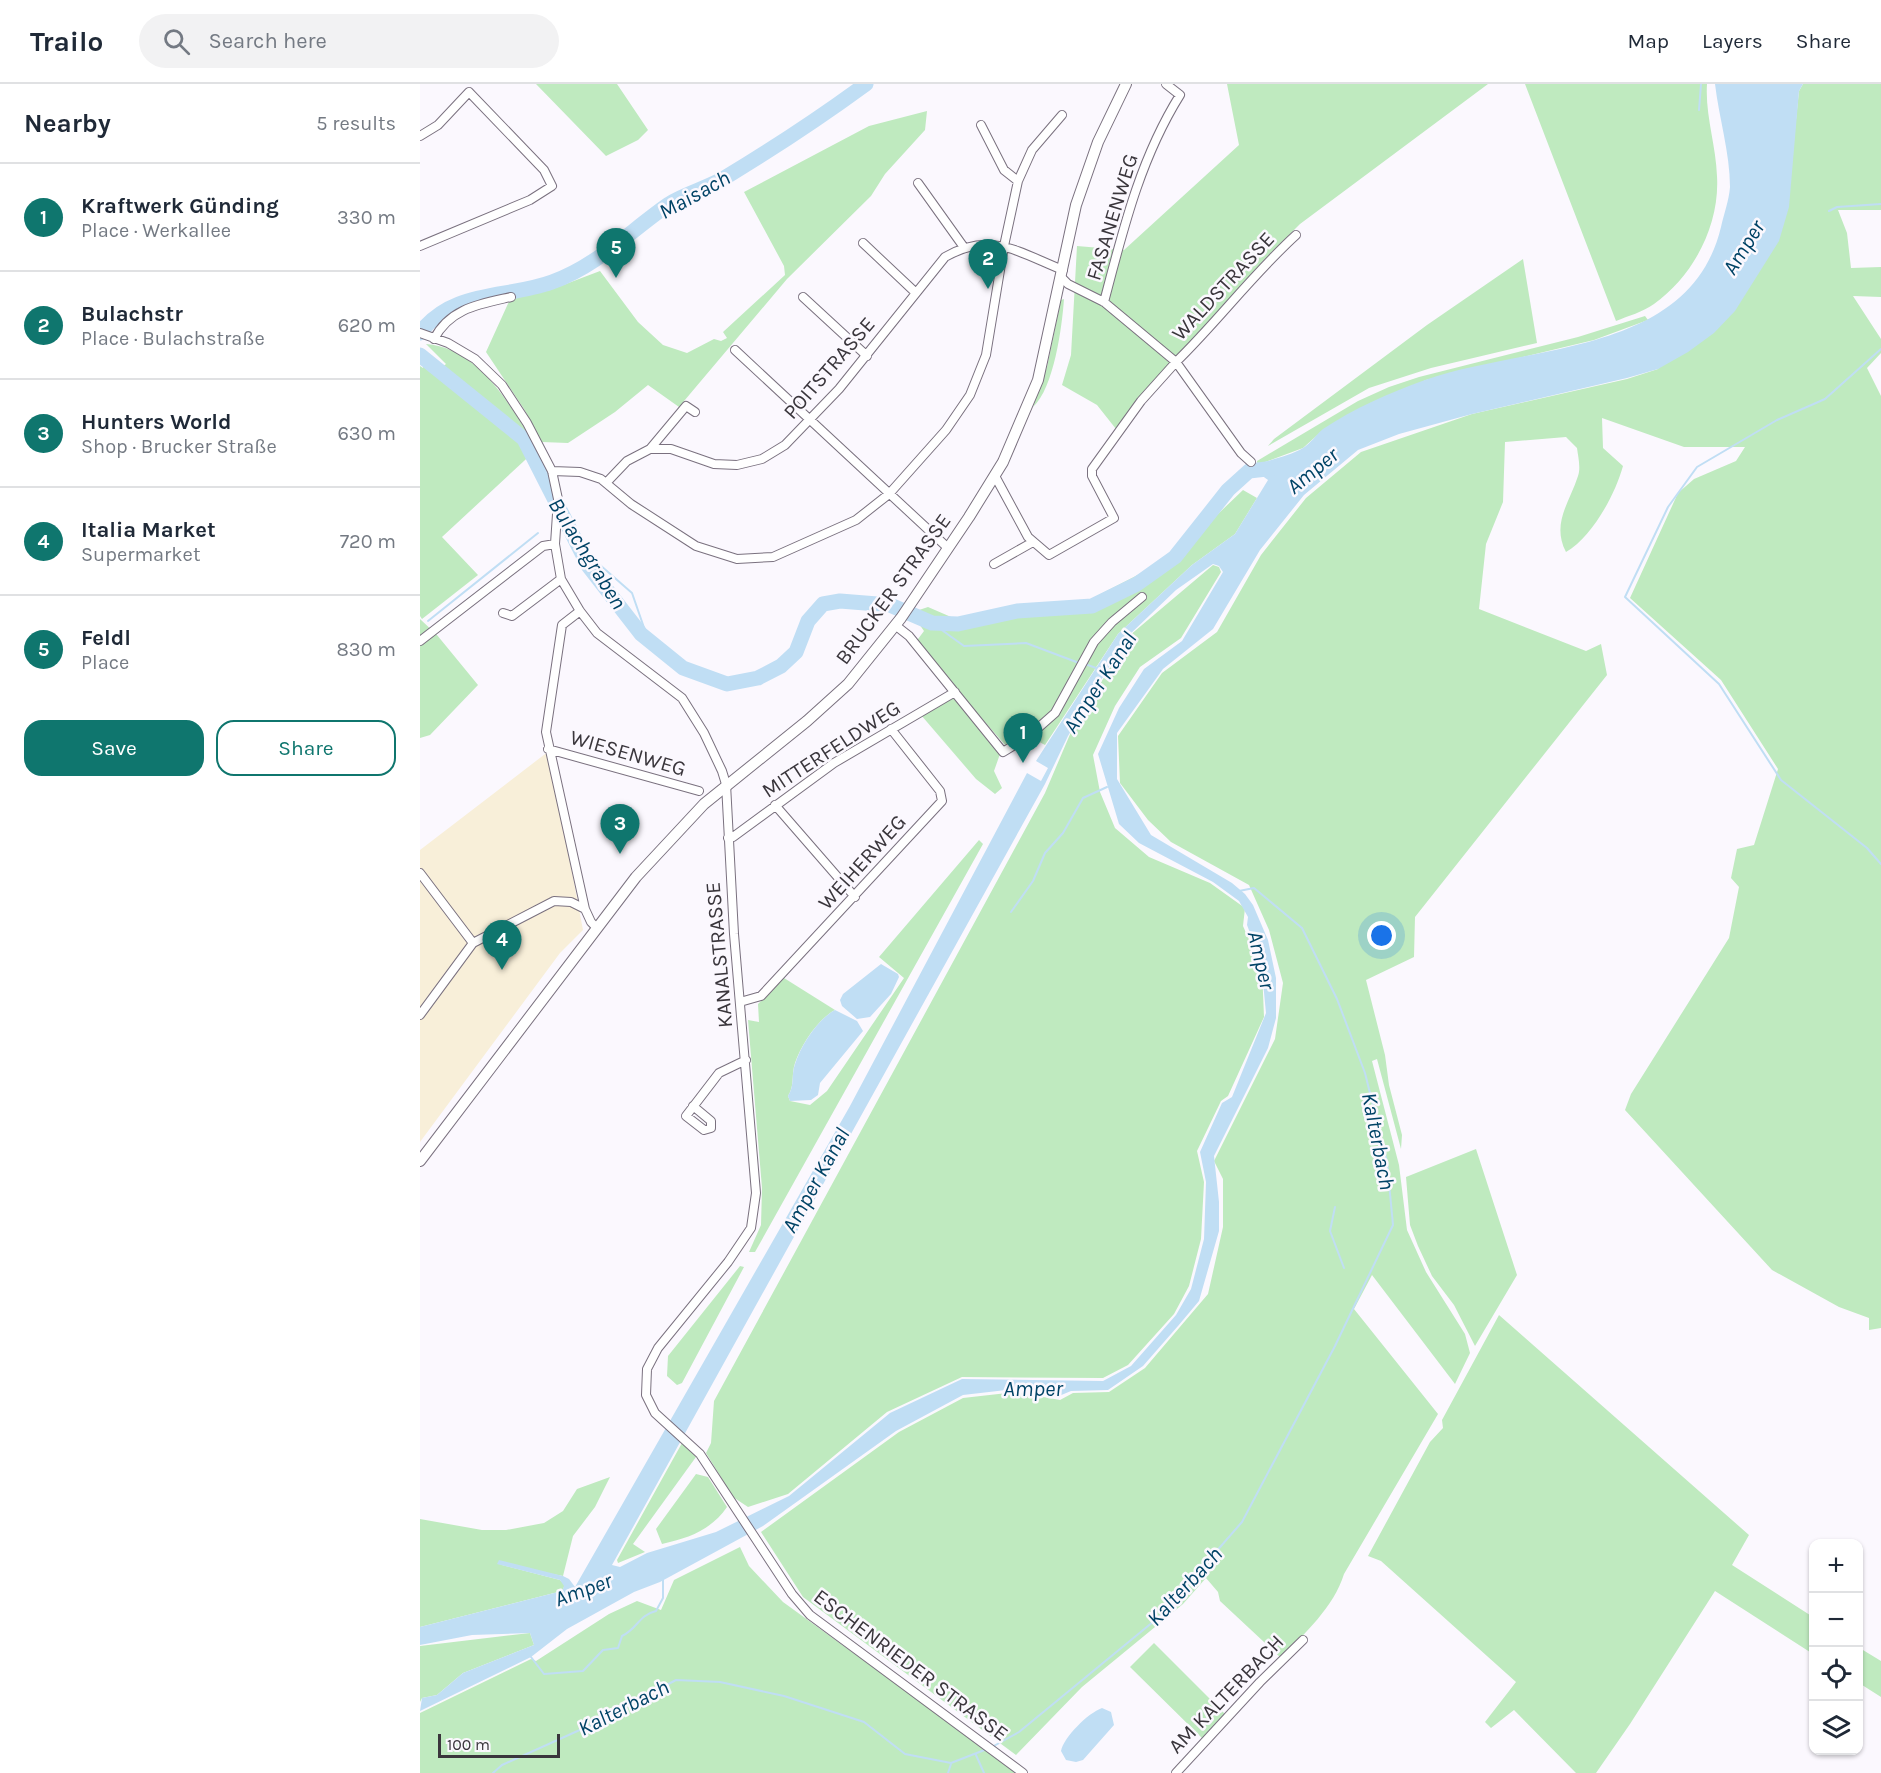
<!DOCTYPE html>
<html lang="en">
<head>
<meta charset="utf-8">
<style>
  body { margin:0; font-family:Karla,sans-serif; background:#f2f2f3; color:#1f2937 }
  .controls { position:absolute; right:18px; bottom:18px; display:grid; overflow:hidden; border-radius:12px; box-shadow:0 2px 4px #0004 }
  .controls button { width:54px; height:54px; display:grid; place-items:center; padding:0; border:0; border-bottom:2px solid #e0e1e3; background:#fff; color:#1f2937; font:30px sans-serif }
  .scale { position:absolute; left:18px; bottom:15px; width:122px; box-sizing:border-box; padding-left:6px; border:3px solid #3a363c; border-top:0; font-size:16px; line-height:21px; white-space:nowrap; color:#3a363c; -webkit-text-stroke:4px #fbf8fe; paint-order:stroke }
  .you { position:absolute; left:962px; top:852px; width:21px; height:21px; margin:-15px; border:4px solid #fff; border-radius:50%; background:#1a73e8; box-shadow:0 0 0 9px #1a73e833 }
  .badge { display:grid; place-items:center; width:39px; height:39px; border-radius:50%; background:#0f766e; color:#fff; font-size:20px; font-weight:700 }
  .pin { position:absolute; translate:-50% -50px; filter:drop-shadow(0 2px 3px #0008) }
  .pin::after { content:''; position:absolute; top:32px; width:21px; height:18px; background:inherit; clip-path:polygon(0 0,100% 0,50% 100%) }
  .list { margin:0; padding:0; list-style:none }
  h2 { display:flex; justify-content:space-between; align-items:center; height:78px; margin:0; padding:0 24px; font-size:26px }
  h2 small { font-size:20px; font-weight:400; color:#747a83 }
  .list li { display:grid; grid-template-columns:39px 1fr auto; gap:18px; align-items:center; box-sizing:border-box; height:108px; padding:0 24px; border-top:2px solid #e0e1e3 }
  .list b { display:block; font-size:22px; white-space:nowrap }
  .list p { margin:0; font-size:20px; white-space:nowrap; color:#747a83 }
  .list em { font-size:20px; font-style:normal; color:#747a83 }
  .actions { display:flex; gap:12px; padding:18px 24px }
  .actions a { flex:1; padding:14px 0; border:2px solid #0f766e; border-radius:18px; text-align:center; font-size:21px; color:#0f766e }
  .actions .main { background:#0f766e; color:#fff }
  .icon { flex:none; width:33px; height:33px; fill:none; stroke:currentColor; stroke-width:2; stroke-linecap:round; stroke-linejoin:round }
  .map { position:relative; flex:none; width:1461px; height:1689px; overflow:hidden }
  header { display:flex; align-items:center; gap:36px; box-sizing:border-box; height:84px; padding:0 30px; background:#fff; border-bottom:2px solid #e0e1e3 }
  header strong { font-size:28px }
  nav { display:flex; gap:33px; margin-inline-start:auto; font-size:21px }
  .search { width:420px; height:54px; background:#f2f2f3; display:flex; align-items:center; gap:15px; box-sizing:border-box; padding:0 21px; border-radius:33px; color:#747a83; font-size:22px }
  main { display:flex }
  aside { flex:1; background:#fff }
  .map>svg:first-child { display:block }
  .industrial { fill:#f8efd9 }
  .green { fill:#bfeabf }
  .water { fill:#c0def4; fill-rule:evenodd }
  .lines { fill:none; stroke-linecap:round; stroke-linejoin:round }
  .stream { stroke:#c0def4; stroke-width:2 }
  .river { stroke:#c0def4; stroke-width:15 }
  .minor-casing { stroke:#7a717f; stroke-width:10 }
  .major-casing { stroke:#7a717f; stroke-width:12 }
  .minor { stroke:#fff; stroke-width:8 }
  .major { stroke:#fff; stroke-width:10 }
  .labels { text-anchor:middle; stroke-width:5; stroke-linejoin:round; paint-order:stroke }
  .street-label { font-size:21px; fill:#3a363c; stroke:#fbf8fe }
  .water-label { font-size:22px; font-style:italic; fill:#004366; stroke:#fbf8fe }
</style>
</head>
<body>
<header>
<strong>Trailo</strong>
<div class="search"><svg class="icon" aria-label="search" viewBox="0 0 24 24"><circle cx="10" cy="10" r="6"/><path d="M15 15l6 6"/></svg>Search here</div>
<nav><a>Map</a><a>Layers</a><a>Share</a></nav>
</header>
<main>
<aside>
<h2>Nearby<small>5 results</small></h2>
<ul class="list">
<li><span class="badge">1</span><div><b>Kraftwerk Günding</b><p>Place · Werkallee</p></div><em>330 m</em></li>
<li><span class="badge">2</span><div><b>Bulachstr</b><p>Place · Bulachstraße</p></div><em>620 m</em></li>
<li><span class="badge">3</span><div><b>Hunters World</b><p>Shop · Brucker Straße</p></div><em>630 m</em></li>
<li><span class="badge">4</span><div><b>Italia Market</b><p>Supermarket</p></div><em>720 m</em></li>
<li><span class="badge">5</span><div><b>Feldl</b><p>Place</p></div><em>830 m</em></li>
</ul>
<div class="actions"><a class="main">Save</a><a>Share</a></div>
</aside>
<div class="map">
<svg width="1461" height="1689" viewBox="0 0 1461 1689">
  <rect width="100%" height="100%" fill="#fbf8fe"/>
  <!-- industrial -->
  <path class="industrial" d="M 129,667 L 163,846 L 140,869 L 0,1058 L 0,766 Z"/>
  <!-- green -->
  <path class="green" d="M 116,0 L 197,0 L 228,46 L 218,56 L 186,72 Z
    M 807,0 L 1068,0 L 880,140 L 843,177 L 800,232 L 696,345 L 677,321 L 642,301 L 651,271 L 657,162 L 704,166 L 819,61 Z
    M 1105,0 L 1287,0 C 1285,31 1296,61 1297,92 C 1300,142 1273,192 1234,220 C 1223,228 1208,232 1196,237 Z
    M 1383,0 L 1461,0 L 1461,126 L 1418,126 L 1427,149 L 1431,184 L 1461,183 L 1461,213 L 1433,212 L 1461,255 L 1461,269 L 1447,284 L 1461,312 L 1461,1244 L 1449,1246 L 1449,1234 L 1419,1223 L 1352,1186 L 1205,1026 L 1211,1010 L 1309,854 L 1319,803 L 1311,794 L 1317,765 L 1334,761 L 1358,685 L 1301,596 L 1210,514 L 1258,409 L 1274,395 L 1316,377 L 1325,363 L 1264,363 L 1182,334 L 1183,364 L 1203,382 C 1195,411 1172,453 1146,468 C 1131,439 1150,418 1158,392 C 1161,384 1158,372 1157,364 L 1146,353 L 1085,358 L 1083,418 L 1066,460 L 1059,525 L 1166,567 L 1181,560 L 1187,591 L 995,833 L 994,873 L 946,896 L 965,971 L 969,1001 L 982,1051 L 981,1065 L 957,975 L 952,977 L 979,1081 L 987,1146 L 1006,1188 L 1045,1250 L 1050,1269 L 1035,1300 L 952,1191 L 934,1225 L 1018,1330 L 924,1490 C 914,1523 884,1550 861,1574 L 800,1517 L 798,1508 L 786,1494 L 763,1520 L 662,1603 L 596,1671 L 383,1513 L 341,1448 L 479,1348 L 543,1314 L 596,1308 L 640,1316 L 653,1309 L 689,1308 L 725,1284 L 788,1210 L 803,1143 L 803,1095 L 794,1077 L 855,955 L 863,899 L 849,846 L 829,801 L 751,758 L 728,736 L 700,699 L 698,652 L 742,589 L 797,548 L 841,471 L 886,414 L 941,368 L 1052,330 L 1207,295 L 1238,285 L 1375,45 L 1379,7 Z
    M 507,27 L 505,46 L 465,90 L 451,112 L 367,195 L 259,323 L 228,301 L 195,328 L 148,359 L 122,358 L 104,325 L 66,268 L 91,213 L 130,206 L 180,187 L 218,238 L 243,261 L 267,269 L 294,255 L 301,257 L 307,254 L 303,248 L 365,191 L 364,182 L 324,108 L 449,42 Z
    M 1103,175 L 1117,259 L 1011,284 L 949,304 L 848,362 L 854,355 L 1007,241 Z
    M 644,215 C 642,243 634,304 613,323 L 627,283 L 641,216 Z
    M 1225,232 L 1228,236 L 1174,256 L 1006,296 L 903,346 L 883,364 L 837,381 L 837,377 L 938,317 L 969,303 L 999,293 L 1158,253 Z
    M 6,260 C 60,264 92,324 117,365 L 22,453 L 58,491 L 2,535 L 0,532 L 0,282 L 3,284 L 4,278 L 22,283 L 26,280 Z
    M 823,406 L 837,414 L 815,450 L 772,481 L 698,550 L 625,661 L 604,650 L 586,662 L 495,559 L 504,547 L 495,534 L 499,526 L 508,523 L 538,536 L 593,521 L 667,517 L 741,479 L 776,451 Z
    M 793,481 L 799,483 L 801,488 L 761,554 L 720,583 L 695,622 L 673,671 L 680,708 L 695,744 L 729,773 L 790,799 L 825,824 L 823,842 L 842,885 L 844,933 L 808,1012 L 801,1017 L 777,1067 L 784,1098 L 781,1155 L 769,1202 L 754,1230 L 708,1281 L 683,1294 L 542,1293 L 467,1328 L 368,1410 L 328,1423 L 313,1413 L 286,1369 L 291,1359 L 294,1317 L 625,709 L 651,648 L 709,552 Z
    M 0,535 L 17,551 L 58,601 L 10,651 L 0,654 Z
    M 533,613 L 580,670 L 574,687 L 582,704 L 575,710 L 556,695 L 501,631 Z
    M 559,756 L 563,760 L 335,1168 L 329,1168 L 341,1141 L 342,1104 L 328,936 L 339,938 L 338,920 L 364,894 L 415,926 C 398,935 381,961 375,979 C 371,991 375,1001 368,1012 L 370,1017 L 390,1021 L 407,1007 L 484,894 L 459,873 Z
    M 1056,1065 L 1097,1191 L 1055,1262 L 1034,1221 L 1012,1192 L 998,1162 L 990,1141 L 986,1093 Z
    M 320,1182 L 324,1183 L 262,1299 L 257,1301 L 247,1292 L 248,1272 Z
    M 1079,1231 L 1329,1451 L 1312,1481 L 1393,1533 L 1393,1570 L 1295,1507 L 1210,1640 L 1176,1689 L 1156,1689 L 1094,1626 L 1071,1644 L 1065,1638 L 1096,1598 L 961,1477 L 948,1472 L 1010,1358 L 1023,1344 L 1022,1336 Z
    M 262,1359 L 276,1373 L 213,1460 L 225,1468 L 198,1479 L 197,1476 Z
    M 276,1390 L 288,1393 L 307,1423 C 291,1446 269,1454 242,1460 L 236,1445 Z
    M 190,1393 L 175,1423 L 153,1452 L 143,1492 L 78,1480 L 140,1496 L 145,1501 L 142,1507 L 0,1543 L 0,1435 L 62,1446 L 86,1446 L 124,1439 L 143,1427 L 157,1405 Z
    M 320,1463 L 329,1482 L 363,1518 L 599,1689 L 0,1689 L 0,1629 L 111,1575 L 116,1577 L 189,1530 L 217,1517 L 241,1526 L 254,1496 Z
    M 110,1549 L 114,1561 L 43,1589 L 17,1611 L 2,1614 L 0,1618 L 0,1562 Z
    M 734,1559 L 805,1630 L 782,1654 L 710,1583 Z
    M 1438,1563 L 1461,1577 L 1461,1613 L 1439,1599 Z"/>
  <!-- water -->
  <path class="water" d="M 1295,0 L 1383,0 L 1379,7 L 1369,123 L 1359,157 L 1315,227 L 1294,249 L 1268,268 L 1238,285 L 1207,294 L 1052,330 L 979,350 L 938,366 L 884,411 L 840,466 L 793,545 L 743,585 L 697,649 L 697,695 L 731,751 L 812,799 L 825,810 L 833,821 L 848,856 L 856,894 L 856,934 L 848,964 L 794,1072 L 799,1118 L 799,1147 L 779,1217 L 758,1242 L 723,1282 L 688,1306 L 651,1307 L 639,1312 L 595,1305 L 543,1311 L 476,1347 L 343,1442 L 240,1498 L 214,1508 L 147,1545 L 111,1573 L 0,1627 L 2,1614 L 17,1611 L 43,1589 L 114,1561 L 110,1549 L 52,1551 L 0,1561 L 0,1543 L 142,1507 L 144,1502 L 140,1496 L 77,1480 L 79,1476 L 143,1492 L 149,1495 L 155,1503 L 430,1022 L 607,689 L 621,697 L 628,684 L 616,677 L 698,550 L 772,481 L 815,450 L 848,396 L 837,388 L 837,381 C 851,375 870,372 883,364 C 891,359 896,351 903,345 C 933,325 971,308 1005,296 C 1106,260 1270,273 1301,143 C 1304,130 1309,116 1310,103 C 1310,69 1299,34 1295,0 ZM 793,480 L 799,482 L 803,488 L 762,557 L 724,585 L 699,624 L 678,670 L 699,740 L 719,759 L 793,798 L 819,817 L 828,833 L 827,841 L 841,878 L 846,929 L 812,1013 L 802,1019 L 780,1068 L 786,1098 L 784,1155 L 771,1205 L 756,1231 L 711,1282 L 683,1297 L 542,1295 L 470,1329 L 369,1412 L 296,1448 L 227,1469 L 200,1483 L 192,1481 L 625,700 L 648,652 L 706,554 L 756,506 Z
    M 461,880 L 478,890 L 479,893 L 471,910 L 450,933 L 437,935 L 422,922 L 420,916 L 423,910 Z
    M 415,926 L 437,937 L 443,947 L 400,999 L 398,1011 L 391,1016 L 370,1017 L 368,1012 C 375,1001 371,991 375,980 C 381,961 398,935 415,926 Z
    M 682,1624 L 691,1628 L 694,1641 L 663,1676 L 656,1678 L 646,1676 L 641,1667 C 644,1653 668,1629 682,1624 Z"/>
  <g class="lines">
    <!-- stream -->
    <path class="stream" d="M 1279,26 L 1281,0
      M 1409,127 L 1417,123 L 1461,120
      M 1461,265 L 1405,315 L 1357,336 L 1277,383 L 1248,423 L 1205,513 L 1299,600 L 1361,696 L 1447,764 L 1461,780
      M 169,483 L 180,481 L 212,509 L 229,558
      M 8,537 L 118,449
      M 512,539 L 544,562 L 606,559 L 659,579
      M 665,580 L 676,584
      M 591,828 L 613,797 L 625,769 L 643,749 L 663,714 L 687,703
      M 915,1123 L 910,1147 L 924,1184
      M 111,1573 L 124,1590 L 163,1587 L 183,1566 L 198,1564 L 202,1552 C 217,1545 219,1531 236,1527 L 243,1514 L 243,1495
      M 572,1663 L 599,1648 L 739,1533 L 822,1438 L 915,1262 L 973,1141 L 967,1078 L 945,989 L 917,915 L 882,844 L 834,804 L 819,807
      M 556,1671 L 564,1689
      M 73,1689 L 82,1681 L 173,1640 L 256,1596 L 300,1598 L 364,1612 L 444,1638 L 485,1670 L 531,1679 L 567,1665
      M 528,1689 L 531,1680"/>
    <!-- river -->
    <path class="river" d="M 0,249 C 33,205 86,215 132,198 C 177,182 210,147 249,120 C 266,109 288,104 306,93 C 354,64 401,33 446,0
      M 0,271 L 104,355 L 169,483 L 221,550 L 263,584 L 307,600 L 338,594 L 361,582 L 376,568 L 388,537 L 403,520 L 420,517 L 470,521 L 512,539 L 538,540 L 597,527 L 672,522 L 717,500 L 755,473 L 808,406 L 829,387 L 855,384"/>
    <defs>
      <path id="minor" d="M 561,41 L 584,86 L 598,97
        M 0,52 L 18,41 L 49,8 L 124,86 L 132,102 L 110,116 L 0,162
        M 498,99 L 543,162
        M 443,159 L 496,209
        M 383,213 L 447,272
        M 684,218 C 703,146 720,75 760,11 L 746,0
        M 0,249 L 28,259 L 55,275 L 82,301 L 107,339 L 132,387 L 138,415 L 135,460 L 141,495 L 160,527 L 177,549 L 262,614 L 284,649 L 302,687 L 306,700 L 314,850 L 336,1109 L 331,1144 L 308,1178 L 238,1264 L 227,1285 L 226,1311 L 235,1329 L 280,1370 L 372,1510 L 390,1531 L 603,1689
        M 14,255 C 30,224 60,220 91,213
        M 315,266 L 528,464
        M 230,365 L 266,322 L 275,328
        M 831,378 L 821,369 L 756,278 C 798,237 833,190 876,151
        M 132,387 L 160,388 L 181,395 L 211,420 L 276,462 L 317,475 L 353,473 L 436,436 L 469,410 L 526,346 L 550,311 L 566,271 L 584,162 L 598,97 L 612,66 L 642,31
        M 575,392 L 608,453 L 629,471 L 694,434 L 672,392 L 672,385 L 721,317 L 756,278 L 684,218 L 648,200 L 641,193
        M 186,399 L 207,377 L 230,365 L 251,365 L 294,380 L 317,381 L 342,375 L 365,361 L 419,305 L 525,173 C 571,147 598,168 643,186
        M 574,480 L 613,458
        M 160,527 L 142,541 L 126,648 L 165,825 L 171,838 L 176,843
        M 83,529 L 92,532 L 141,495
        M 475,541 L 489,552 L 583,668 L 609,652 L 635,629 L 674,558 L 692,538 L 722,513
        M 0,557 L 123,462 L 135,460
        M 128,665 L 279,707
        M 355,721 L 435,813
        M 308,754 L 313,753 L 414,679 L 535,608
        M 0,789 L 53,859
        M 320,918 L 341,912 L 522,717 L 520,707 L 471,645
        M 0,931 L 53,859 L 134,817 L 151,818 L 165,825
        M 273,1022 L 291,1037 L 291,1044 L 284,1046 L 266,1032 L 299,989 L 326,976
        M 756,1689 L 840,1598 L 883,1556"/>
      <path id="major" d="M 0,1077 L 216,793 L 284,720 L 387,637 L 428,600 L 481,534 L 549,433 L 583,378 L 618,296 L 656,121 L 678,58 L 706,0"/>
    </defs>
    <!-- minor casing -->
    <use href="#minor" class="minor-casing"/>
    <!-- major casing -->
    <use href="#major" class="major-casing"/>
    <!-- minor -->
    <use href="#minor" class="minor"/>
    <!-- major -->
    <use href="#major" class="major"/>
  </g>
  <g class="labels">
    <!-- street labels -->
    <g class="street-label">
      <text transform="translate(692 133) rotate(-73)" y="7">FASANENWEG</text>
      <text transform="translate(803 202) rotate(-47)" y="7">WALDSTRASSE</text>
      <text transform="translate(409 284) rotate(-49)" y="7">POITSTRASSE</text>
      <text transform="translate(473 505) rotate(-54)" y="7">BRUCKER STRASSE</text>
      <text transform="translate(411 665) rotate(-33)" y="7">MITTERFELDWEG</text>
      <text transform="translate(208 669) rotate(16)" y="7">WIESENWEG</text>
      <text transform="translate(442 778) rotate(-48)" y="7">WEIHERWEG</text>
      <text transform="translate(299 871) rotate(-95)" y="7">KANALSTRASSE</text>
      <text transform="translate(491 1581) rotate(37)" y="7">ESCHENRIEDER STRASSE</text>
      <text transform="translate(806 1610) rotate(-46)" y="7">AM KALTERBACH</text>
    </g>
    <!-- water labels -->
    <g class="water-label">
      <text transform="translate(274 110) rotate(-29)" y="8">Maisach</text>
      <text transform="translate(1323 163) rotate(-58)" y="8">Amper</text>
      <text transform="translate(892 386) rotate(-39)" y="8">Amper</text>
      <text transform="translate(168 469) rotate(58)" y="8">Bulachgraben</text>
      <text transform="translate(679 598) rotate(-57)" y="8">Amper Kanal</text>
      <text transform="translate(842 876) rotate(77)" y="8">Amper</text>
      <text transform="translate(959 1057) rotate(79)" y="8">Kalterbach</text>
      <text transform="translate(395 1096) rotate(-61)" y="8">Amper Kanal</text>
      <text x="613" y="1312">Amper</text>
      <text transform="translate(764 1502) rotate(-47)" y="8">Kalterbach</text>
      <text transform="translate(163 1505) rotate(-20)" y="8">Amper</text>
      <text transform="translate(203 1623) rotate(-27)" y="8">Kalterbach</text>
    </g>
  </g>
</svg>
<div class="controls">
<button>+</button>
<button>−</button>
<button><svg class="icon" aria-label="locate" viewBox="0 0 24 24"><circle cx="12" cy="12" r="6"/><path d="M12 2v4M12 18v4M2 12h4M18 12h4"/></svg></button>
<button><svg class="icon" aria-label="layers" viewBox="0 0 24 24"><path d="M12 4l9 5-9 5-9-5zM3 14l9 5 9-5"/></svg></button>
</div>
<div class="scale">100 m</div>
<div class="you"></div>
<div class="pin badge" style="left:603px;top:679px">1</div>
<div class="pin badge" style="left:568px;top:205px">2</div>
<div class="pin badge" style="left:200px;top:770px">3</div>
<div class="pin badge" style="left:82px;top:886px">4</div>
<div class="pin badge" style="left:196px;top:194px">5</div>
</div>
</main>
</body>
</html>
